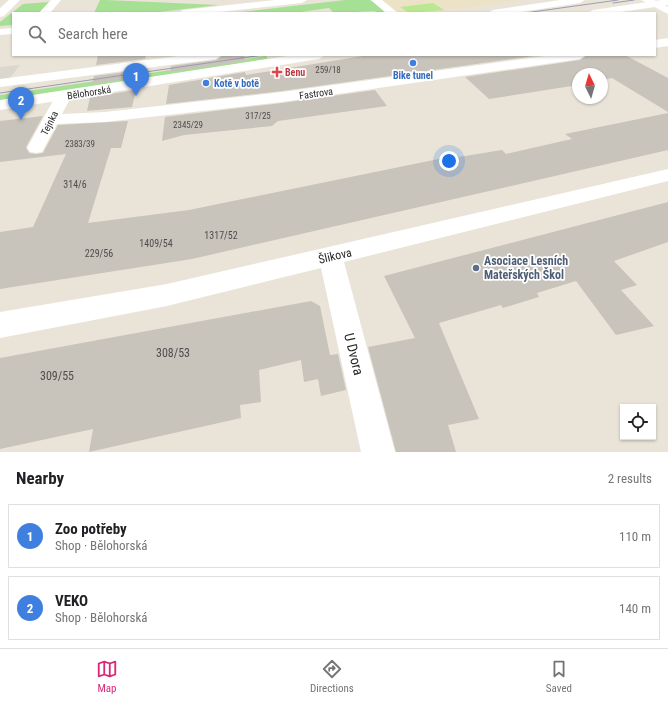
<!DOCTYPE html>
<html lang="en">
<head>
<meta charset="utf-8">
<style>
  body { margin:0; font-family:"Roboto Condensed",sans-serif; background:#f6f6f6; color:#202124 }
  .controls { position:absolute; right:12px; bottom:12px; display:grid; overflow:hidden; border-radius:0px; box-shadow:0 1px 3px #0004 }
  .controls button { width:36px; height:36px; display:grid; place-items:center; padding:0; border:0; border-bottom:1px solid #e0e0e0; background:#fff; color:#202124; font:20px sans-serif }
  .compass { position:absolute; left:572px; top:68px; width:36px; height:36px; border-radius:50%; background:#fff; box-shadow:0 1px 3px #0004; rotate:355deg }
  .you { position:absolute; left:449px; top:161px; width:14px; height:14px; margin:-10px; border:3px solid #fff; border-radius:50%; background:#1a73e8; box-shadow:0 0 0 6px #1a73e833 }
  .badge { display:grid; place-items:center; width:26px; height:26px; border-radius:50%; background:#db2777; color:#fff; font-size:13px; font-weight:700 }
  .pin { position:absolute; translate:-50% -33px; filter:drop-shadow(0 1px 2px #0008) }
  .pin::after { content:''; position:absolute; top:21px; width:14px; height:12px; background:inherit; clip-path:polygon(0 0,100% 0,50% 100%) }
  .list { margin:0; padding:0; list-style:none }
  h2 { display:flex; justify-content:space-between; align-items:center; height:52px; margin:0; padding:0 16px; font-size:17px }
  h2 small { font-size:13px; font-weight:400; color:#757577 }
  .list li { display:grid; grid-template-columns:26px 1fr auto; gap:12px; align-items:center; box-sizing:border-box; height:64px; margin:0 8px 8px; padding:0 8px; border:1px solid #e0e0e0; border-radius:0px }
  .list b { display:block; font-size:15px; white-space:nowrap }
  .list p { margin:0; font-size:13px; white-space:nowrap; color:#757577 }
  .list em { font-size:13px; font-style:normal; color:#757577 }
  .icon { flex:none; width:22px; height:22px; fill:none; stroke:currentColor; stroke-width:2; stroke-linecap:round; stroke-linejoin:round }
  .map { position:relative; flex:none; width:668px; height:452px; overflow:hidden }
  .search { position:absolute; background:#fff; box-shadow:0 1px 3px #0004; left:12px; right:12px; top:12px; height:44px; display:flex; align-items:center; gap:10px; box-sizing:border-box; padding:0 14px; border-radius:0px; color:#757577; font-size:15px }
  .sheet { height:196px; background:#fff }
  nav { display:flex; justify-content:space-around; align-items:center; box-sizing:border-box; height:56px; border-top:1px solid #e0e0e0; background:#fff; font-size:11px; color:#757577 }
  nav a { display:grid; justify-items:center; gap:2px }
  nav .on { color:#db2777 }
  .map>svg:first-child { display:block }
  .education { fill:#ece3c7 }
  .green { fill:#a6e094 }
  .pitch { fill:#b9e890 }
  .plaza { fill:#dad7cf }
  .building { fill:#c8c3bb }
  .lines { fill:none; stroke-linecap:round; stroke-linejoin:round }
  .minor { fill:#fff; fill-rule:evenodd }
  .tertiary { fill:#fff; fill-rule:evenodd }
  .tram { stroke:#9b9cb1; stroke-width:1 }
  .shop-dot { fill:#3f7fe0; stroke:#fff; stroke-width:1.5 }
  .health-dot { fill:#e0444e; stroke:#fff; stroke-width:1.5 }
  .service-dot { fill:#5c6f8a; stroke:#fff; stroke-width:1.5 }
  .labels { text-anchor:middle; stroke-width:3.5; stroke-linejoin:round; paint-order:stroke }
  .far-number-label { font-size:9px; fill:#4f4e4c }
  .far-health-label { font-size:10px; font-weight:bold; fill:#be3a42; stroke:#fff; text-anchor:start }
  .far-shop-label { font-size:10px; font-weight:bold; fill:#366cbe; stroke:#fff }
  .far-street-label { font-size:10px; fill:#272727; stroke:#fff }
  .number-label { font-size:10px; fill:#4f4e4c }
  .street-label { font-size:12px; fill:#272727; stroke:#fff }
  .service-label { font-size:12px; font-weight:bold; fill:#4e5e75; stroke:#fff; text-anchor:start }
  .near-number-label { font-size:12px; fill:#4f4e4c }
  .near-street-label { font-size:14px; fill:#272727; stroke:#fff }
</style>
</head>
<body>
<div class="map">
<svg width="668" height="452" viewBox="0 0 668 452">
  <rect width="100%" height="100%" fill="#eae4d8"/>
  <!-- education -->
  <path class="education" d="M 381,0 L 522,0 L 427,13 L 399,13 Z"/>
  <!-- green -->
  <path class="green" d="M 100,0 L 106,0 L 219,5 L 150,13 L 94,13 Z
    M 345,0 L 370,0 L 388,13 L 377,13 L 375,11 L 334,13 L 329,8 L 293,13 L 232,13 Z
    M 49,2 L 39,13 L 13,13 L 13,25 L 0,26 L 0,22 L 23,4 Z
    M 266,56 L 268,59 L 0,101 L 0,95 Z"/>
  <!-- pitch -->
  <path class="pitch" d="M 433,3 L 444,10 L 409,13 L 400,7 Z"/>
  <!-- plaza -->
  <path class="plaza" d="M 20,65 L 10,78 L 0,79 L 0,67 Z"/>
  <!-- building -->
  <path class="building" d="M 98,55 L 146,55 L 145,59 L 96,65 Z
    M 223,55 L 244,55 L 245,61 L 170,72 L 171,66 L 216,60 Z
    M 369,55 L 541,55 L 282,91 L 166,104 L 169,85 L 245,72 L 246,75 Z
    M 587,55 L 625,55 L 668,78 L 668,112 L 612,78 L 602,80 L 602,74 L 578,74 L 578,85 L 489,99 L 465,77 L 580,60 Z
    M 142,70 L 140,77 L 92,84 L 94,76 Z
    M 136,90 L 132,107 L 85,111 L 87,111 L 90,97 Z
    M 375,90 L 387,106 L 278,121 L 272,126 L 184,135 L 162,141 L 165,117 L 282,103 Z
    M 668,113 L 668,150 L 192,259 L 0,289 L 0,232 L 33,227 L 66,154 L 0,162 L 0,121 L 43,116 L 26,147 L 29,153 L 36,154 L 43,153 L 58,125 L 128,121 L 121,148 L 111,148 L 88,223 L 189,210 L 458,155 L 459,157 L 502,150 L 506,154 L 572,139 L 565,134 Z
    M 668,202 L 668,242 L 614,261 L 637,285 L 621,290 L 654,326 L 616,335 L 576,281 L 537,293 L 539,297 L 503,308 L 501,305 L 439,323 L 479,419 L 448,425 L 456,452 L 396,452 L 368,347 L 415,338 L 384,276 Z
    M 311,301 L 320,306 L 330,355 L 338,354 L 346,390 L 321,396 L 318,379 L 304,382 L 301,360 L 259,370 L 261,402 L 240,405 L 241,418 L 89,452 L 93,429 L 0,449 L 0,358 Z"/>
  <g class="lines">
    <!-- minor -->
    <path class="minor" d="M 9,0 L 20,0 L 4,16 L 0,17 L 0,8 Z
      M 51,0 L 61,0 L 50,13 L 39,13 Z
      M 275,0 L 307,0 L 302,3 L 211,13 L 178,13 L 183,10 Z
      M 371,0 L 382,0 L 398,13 L 386,13 Z
      M 641,0 L 654,0 L 668,7 L 668,14 Z
      M 13,28 L 13,34 L 0,35 L 0,29 Z
      M 668,38 L 668,46 L 655,48 L 655,40 Z
      M 552,55 L 586,55 L 580,59 L 282,102 L 105,122 L 57,124 L 42,152 L 36,153 L 30,152 L 27,148 L 55,97 L 58,94 L 68,94 L 71,97 L 62,114 L 105,112 L 282,92 Z
      M 668,169 L 668,181 L 344,262 L 395,452 L 361,452 L 321,268 L 167,306 L 0,338 L 0,312 L 167,284 Z"/>
    <!-- tertiary -->
    <path class="tertiary" d="M 560,0 L 585,0 L 580,3 L 514,13 L 488,13 L 493,10 Z
      M 661,0 L 668,0 L 668,5 L 614,13 L 588,13 L 593,10 Z
      M 186,55 L 222,55 L 216,59 L 0,87 L 0,79 Z
      M 294,55 L 325,55 L 319,59 L 0,110 L 0,100 Z"/>
    <!-- tram -->
    <path class="tram" d="M 613,3 L 634,0
      M 525,13 L 618,0
      M 0,93 L 263,55"/>
  </g>
  <!-- markers -->
  <g class="shop-dot">
    <circle cx="413" cy="63" r="4"/>
    <circle cx="206" cy="83" r="4"/>
  </g>
  <path class="health-dot" d="M275 66h4v4h4v4h-4v4h-4v-4h-4v-4h4z"/>
  <circle class="service-dot" cx="476" cy="268" r="4"/>
  <g class="labels">
    <!-- far-number labels -->
    <g class="far-number-label">
      <text x="328" y="73">259/18</text>
      <text x="258" y="119">317/25</text>
      <text x="188" y="128">2345/29</text>
      <text x="80" y="147">2383/39</text>
    </g>
    <!-- far-health labels -->
    <g class="far-health-label">
      <text x="285" y="76">Benu</text>
    </g>
    <!-- far-shop labels -->
    <g class="far-shop-label">
      <text x="413" y="79">Bike tunel</text>
      <text x="214" y="87" text-anchor="start">Kotě v botě</text>
    </g>
    <!-- far-street labels -->
    <g class="far-street-label">
      <text transform="translate(89 92) rotate(-9)" y="4">Bělohorská</text>
      <text transform="translate(316 93) rotate(-8)" y="4">Fastrova</text>
      <text transform="translate(49 123) rotate(-63)" y="4">Tejnka</text>
    </g>
    <!-- number labels -->
    <g class="number-label">
      <text x="75" y="188">314/6</text>
      <text x="221" y="239">1317/52</text>
      <text x="156" y="247">1409/54</text>
      <text x="99" y="257">229/56</text>
    </g>
    <!-- street labels -->
    <g class="street-label">
      <text transform="translate(335 256) rotate(-13)" y="4">Šlikova</text>
    </g>
    <!-- service labels -->
    <g class="service-label">
      <text x="484" y="265">Asociace Lesních<tspan x="484" dy="14">Mateřských Škol</tspan></text>
    </g>
    <!-- near-number labels -->
    <g class="near-number-label">
      <text x="173" y="357">308/53</text>
      <text x="57" y="380">309/55</text>
    </g>
    <!-- near-street labels -->
    <g class="near-street-label">
      <text transform="translate(354 354) rotate(76)" y="5">U Dvora</text>
    </g>
  </g>
</svg>
<div class="controls">
<button><svg class="icon" aria-label="locate" viewBox="0 0 24 24"><circle cx="12" cy="12" r="6"/><path d="M12 2v4M12 18v4M2 12h4M18 12h4"/></svg></button>
</div>
<svg class="compass" viewBox="-18 -18 36 36"><path d="M0-13l5 13h-10z" fill="#e53935"/><path d="M0 13l5-13h-10z" fill="#757577"/></svg>
<div class="you"></div>
<div class="pin badge" style="left:136px;top:96px;background:#3f7fe0">1</div>
<div class="pin badge" style="left:21px;top:120px;background:#3f7fe0">2</div>
<div class="search"><svg class="icon" aria-label="search" viewBox="0 0 24 24"><circle cx="10" cy="10" r="6"/><path d="M15 15l6 6"/></svg>Search here</div>
</div>
<section class="sheet">
<h2>Nearby<small>2 results</small></h2>
<ul class="list">
<li><span class="badge" style="background:#3f7fe0">1</span><div><b>Zoo potřeby</b><p>Shop · Bělohorská</p></div><em>110 m</em></li>
<li><span class="badge" style="background:#3f7fe0">2</span><div><b>VEKO</b><p>Shop · Bělohorská</p></div><em>140 m</em></li>
</ul>
</section>
<nav>
<a class="on"><svg class="icon" aria-label="map" viewBox="0 0 24 24"><path d="M3 6l6-2 6 2 6-2v14l-6 2-6-2-6 2zM9 4v14M15 6v14"/></svg>Map</a>
<a><svg class="icon" aria-label="directions" viewBox="0 0 24 24"><path d="M12 3l9 9-9 9-9-9zM9 14v-3h6M13 9l2 2-2 2"/></svg>Directions</a>
<a><svg class="icon" aria-label="saved" viewBox="0 0 24 24"><path d="M7 4h10v16l-5-4-5 4z"/></svg>Saved</a>
</nav>
</body>
</html>
